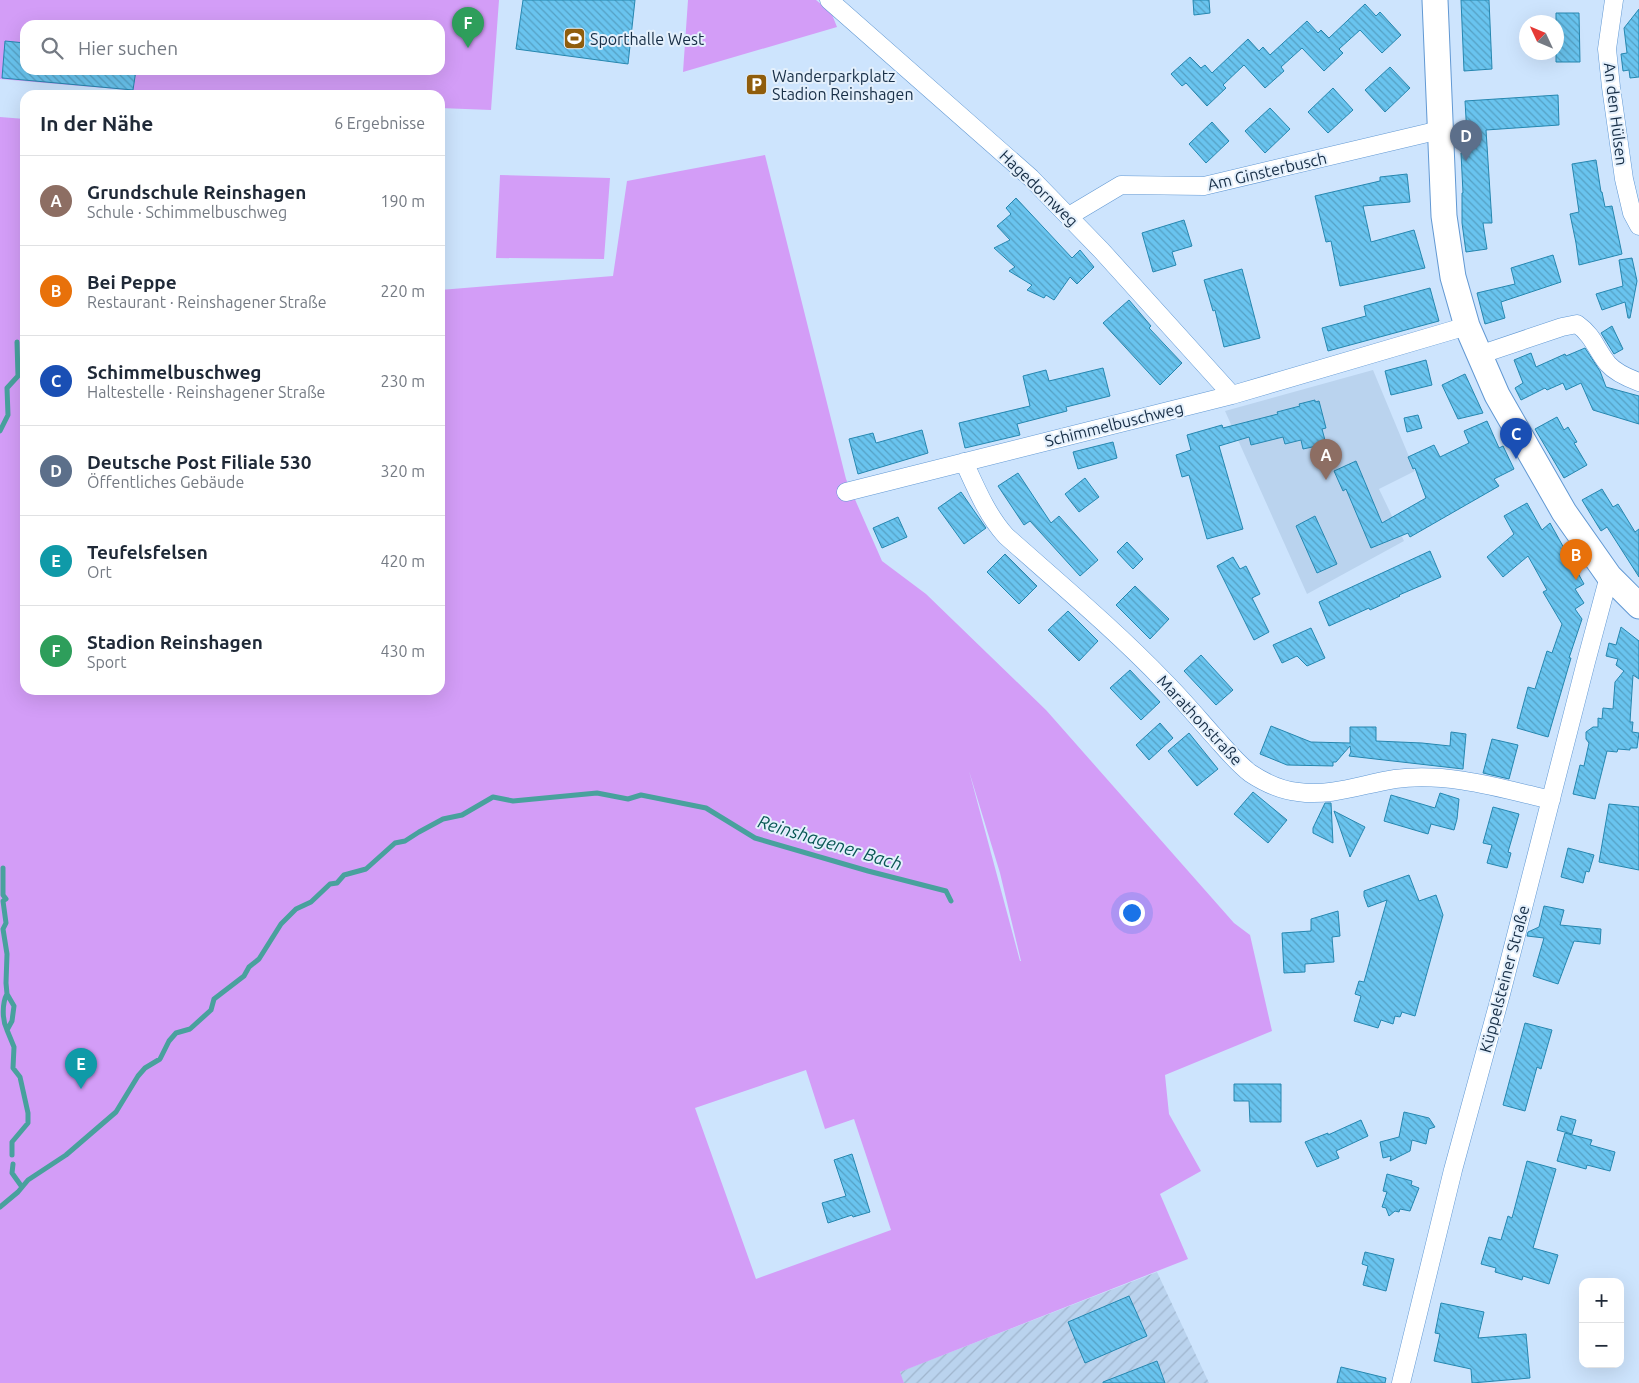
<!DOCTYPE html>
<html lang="de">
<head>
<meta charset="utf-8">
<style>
  body { margin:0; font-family:Ubuntu,sans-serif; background:#f2f2f3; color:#1f2937 }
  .controls { position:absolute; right:15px; bottom:15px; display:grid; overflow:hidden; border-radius:10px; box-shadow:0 5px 20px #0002 }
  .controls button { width:45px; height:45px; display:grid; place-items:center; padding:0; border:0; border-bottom:1px solid #e0e1e3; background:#fff; color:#1f2937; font:25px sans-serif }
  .compass { position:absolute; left:1519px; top:15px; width:45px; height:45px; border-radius:50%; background:#fff; box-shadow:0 5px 20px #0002; rotate:314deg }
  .you { position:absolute; left:1131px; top:912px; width:18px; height:18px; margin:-12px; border:4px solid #fff; border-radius:50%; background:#1a73e8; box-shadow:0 0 0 8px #1a73e833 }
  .badge { display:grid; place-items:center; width:32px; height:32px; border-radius:50%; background:#905d0c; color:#fff; font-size:16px; font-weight:700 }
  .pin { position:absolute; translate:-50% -41px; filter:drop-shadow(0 1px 2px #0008) }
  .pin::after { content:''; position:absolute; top:26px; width:18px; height:15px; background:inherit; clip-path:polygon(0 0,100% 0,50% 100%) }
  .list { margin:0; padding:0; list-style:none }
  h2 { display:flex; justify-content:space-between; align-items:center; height:65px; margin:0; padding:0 20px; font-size:21px }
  h2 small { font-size:16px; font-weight:400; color:#747a83 }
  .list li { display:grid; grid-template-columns:32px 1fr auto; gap:15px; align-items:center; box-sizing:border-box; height:90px; padding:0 20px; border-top:1px solid #e0e1e3 }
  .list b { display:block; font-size:19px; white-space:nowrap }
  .list p { margin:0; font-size:16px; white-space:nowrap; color:#747a83 }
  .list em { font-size:16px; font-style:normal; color:#747a83 }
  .icon { flex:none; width:28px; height:28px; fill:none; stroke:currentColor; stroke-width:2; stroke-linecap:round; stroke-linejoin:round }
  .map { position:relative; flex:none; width:1639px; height:1383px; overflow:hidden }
  .search { position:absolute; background:#fff; box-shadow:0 5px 20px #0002; left:20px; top:20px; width:425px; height:55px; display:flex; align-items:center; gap:12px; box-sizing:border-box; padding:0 18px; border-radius:15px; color:#747a83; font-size:19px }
  .panel { position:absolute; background:#fff; box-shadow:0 5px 20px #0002; left:20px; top:90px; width:425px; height:605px; border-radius:15px }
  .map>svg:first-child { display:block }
  .built { fill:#bad3ee }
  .industrial { fill:url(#industrial-furrows) }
  .green { fill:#d39df7; fill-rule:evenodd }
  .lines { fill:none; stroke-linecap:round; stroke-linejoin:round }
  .stream { stroke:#48a19d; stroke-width:5 }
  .building { fill:url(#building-back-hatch); stroke:#2687b0 }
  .minor-casing { stroke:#6198d3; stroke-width:19 }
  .secondary-casing { stroke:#6198d3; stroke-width:27 }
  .minor { stroke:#fff; stroke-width:18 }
  .secondary { stroke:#fff; stroke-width:25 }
  .labels { text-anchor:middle; stroke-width:4; stroke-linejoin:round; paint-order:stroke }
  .poi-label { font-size:16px; fill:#172e46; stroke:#e4f0fc; text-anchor:start }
  .street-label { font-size:16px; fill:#172e46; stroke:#e4f0fc }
  .water-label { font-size:18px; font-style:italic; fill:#095755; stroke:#e4f0fc }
</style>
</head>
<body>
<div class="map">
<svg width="1639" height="1383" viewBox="0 0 1639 1383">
  <defs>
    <pattern id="industrial-furrows" width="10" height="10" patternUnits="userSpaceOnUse" patternTransform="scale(1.25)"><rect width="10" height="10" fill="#bad3ee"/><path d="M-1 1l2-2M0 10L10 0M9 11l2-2" fill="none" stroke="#9fb5cd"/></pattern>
    <pattern id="building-back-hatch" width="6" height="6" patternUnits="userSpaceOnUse" patternTransform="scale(1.25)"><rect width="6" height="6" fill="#69c4ef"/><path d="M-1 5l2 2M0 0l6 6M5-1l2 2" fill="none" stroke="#55a0c3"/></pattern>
  </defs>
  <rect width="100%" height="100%" fill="#cde4fd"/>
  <!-- built -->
  <path class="built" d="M 1373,370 L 1415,471 L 1379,489 L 1404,541 L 1307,594 L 1225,411 Z"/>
  <!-- industrial -->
  <path class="industrial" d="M 1157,1272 L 1209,1383 L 904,1383 L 899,1372 Z"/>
  <!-- green -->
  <path class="green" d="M 0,0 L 499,0 L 491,110 L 440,108 L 440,95 L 186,95 L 0,79 ZM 25,25 L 440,25 L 440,70 L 25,70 Z
    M 688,0 L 816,0 L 831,12 L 837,27 L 683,72 Z
    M 0,117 L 25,119 L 25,690 L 440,690 L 440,290 L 613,276 L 627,181 L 765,155 L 846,479 L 882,561 L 926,594 L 1046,710 L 1234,923 L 1250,935 L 1272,1031 L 1165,1075 L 1169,1114 L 1201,1171 L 1160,1194 L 1188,1259 L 900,1372 L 904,1383 L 0,1383 ZM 969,771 L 1000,873 L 1021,961 L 1020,961 ZM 806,1070 L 825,1129 L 854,1119 L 891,1230 L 756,1279 L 695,1108 Z
    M 500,175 L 610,178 L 604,259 L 496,258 Z"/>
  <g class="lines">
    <!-- stream -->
    <path class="stream" d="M 0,431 L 8,415 L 7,388 L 18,376 L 17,342
      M 3,868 L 3,895 L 6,899 L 3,901 L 6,923 L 3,929 L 7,954 L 6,983 L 7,994 L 14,1006 L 12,1021 L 7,1030 L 14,1047 L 13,1068 L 20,1077 L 28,1113 L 28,1123 L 12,1142 L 12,1155
      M 7,1030 C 2,1020 2,1003 7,994
      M 13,1164 L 12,1173 L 22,1187
      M 0,1207 L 18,1192 L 28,1180 L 66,1155 L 116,1112 L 138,1076 L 145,1068 L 160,1059 L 169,1041 L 176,1033 L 190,1029 L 211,1010 L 214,999 L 244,976 L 249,967 L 259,959 L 281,924 L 296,909 L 311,902 L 330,884 L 337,883 L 344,875 L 366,869 L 395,843 L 405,841 L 419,832 L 443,819 L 462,815 L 493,797 L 513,801 L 597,793 L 628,799 L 641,795 L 706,808 L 755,838 L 868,871 L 946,891 L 951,901"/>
  </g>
  <!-- building -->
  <path class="building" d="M 523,0 L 635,0 L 628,64 L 516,49 Z
    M 1193,0 L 1209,0 L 1210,13 L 1194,15 Z
    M 1461,0 L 1489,0 L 1492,69 L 1464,71 Z
    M 1365,4 L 1376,16 L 1380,12 L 1401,35 L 1382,53 L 1360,30 L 1339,49 L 1343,53 L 1324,71 L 1302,48 L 1281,67 L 1284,71 L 1265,88 L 1244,65 L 1223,85 L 1226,88 L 1207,106 L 1186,83 L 1182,86 L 1171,74 L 1190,57 L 1201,68 L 1205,65 L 1212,73 L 1248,39 L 1259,51 L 1263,47 L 1270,55 L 1307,21 L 1318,33 L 1321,30 L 1329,38 Z
    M 1639,9 L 1639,77 L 1630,78 L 1629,70 L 1623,71 L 1621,54 L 1627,53 L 1624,28 Z
    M 1556,13 L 1579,13 L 1580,62 L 1556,62 Z
    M 5,41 L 25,43 L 25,70 L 136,70 L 133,90 L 2,78 Z
    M 1390,67 L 1410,88 L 1385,112 L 1365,90 Z
    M 1333,88 L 1353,110 L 1328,133 L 1308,112 Z
    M 1558,95 L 1559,125 L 1486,130 L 1492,223 L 1483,223 L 1487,249 L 1466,252 L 1462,223 L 1462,193 L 1463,193 L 1461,153 L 1468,153 L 1465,101 Z
    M 1270,108 L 1290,129 L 1265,153 L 1245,131 Z
    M 1212,122 L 1229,141 L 1206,163 L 1189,144 Z
    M 1596,160 L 1601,192 L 1602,192 L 1605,207 L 1612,206 L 1622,254 L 1579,265 L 1576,243 L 1570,214 L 1579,212 L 1572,164 Z
    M 1407,174 L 1410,202 L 1363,206 L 1371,242 L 1414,230 L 1425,268 L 1340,286 L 1331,241 L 1326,242 L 1315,196 L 1380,181 L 1380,177 Z
    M 1016,198 L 1072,258 L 1080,250 L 1094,267 L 1077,284 L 1070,277 L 1054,300 L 1046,295 L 1044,298 L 1027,290 L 1032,285 L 1009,271 L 1015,267 L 994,248 L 1010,240 L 997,226 L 1011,214 L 1006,208 Z
    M 1184,220 L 1192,246 L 1172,252 L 1176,265 L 1153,272 L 1142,233 Z
    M 1553,255 L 1561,282 L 1501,302 L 1505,318 L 1485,324 L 1477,293 L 1515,284 L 1511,268 Z
    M 1632,258 L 1637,281 L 1630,318 L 1628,318 L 1625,302 L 1602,310 L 1596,294 L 1623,286 L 1619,260 Z
    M 1242,269 L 1260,338 L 1224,347 L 1215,310 L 1213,311 L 1204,280 Z
    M 1430,288 L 1439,321 L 1328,351 L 1322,328 L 1366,316 L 1364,306 Z
    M 1129,300 L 1151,326 L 1149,328 L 1182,363 L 1160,385 L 1103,323 Z
    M 1612,326 L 1623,349 L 1614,354 L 1601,333 Z
    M 1585,348 L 1600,371 L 1606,387 L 1639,396 L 1639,424 L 1593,410 L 1581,383 L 1566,390 L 1563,383 L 1547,390 L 1545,388 L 1521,400 L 1515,388 L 1523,383 L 1514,360 L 1531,353 L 1536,367 L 1565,354 L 1566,356 Z
    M 1426,360 L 1432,385 L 1391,395 L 1385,371 Z
    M 1103,368 L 1110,396 L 1066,407 L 1067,411 L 1017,424 L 1020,435 L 965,448 L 959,423 L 1030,406 L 1023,376 L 1046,370 L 1049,381 Z
    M 1465,374 L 1483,413 L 1458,419 L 1442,385 Z
    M 1315,400 L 1315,402 L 1319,401 L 1326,428 L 1322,429 L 1326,444 L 1303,449 L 1301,440 L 1285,444 L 1283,437 L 1251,445 L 1249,437 L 1219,446 L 1243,529 L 1207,539 L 1189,475 L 1182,477 L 1176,455 L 1191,450 L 1187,435 L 1222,425 L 1223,428 L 1278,414 L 1277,412 L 1300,406 L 1299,404 Z
    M 1418,415 L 1422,428 L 1407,432 L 1404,418 Z
    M 1557,417 L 1564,430 L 1568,427 L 1577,442 L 1574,443 L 1587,465 L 1564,478 L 1535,429 Z
    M 1487,421 L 1499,448 L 1503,446 L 1514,469 L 1494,479 L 1499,486 L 1410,537 L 1408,533 L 1371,548 L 1346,489 L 1343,491 L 1334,471 L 1356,461 L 1382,523 L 1426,498 L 1415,468 L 1413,469 L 1408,457 L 1434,445 L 1440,457 L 1469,443 L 1464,431 Z
    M 922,430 L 928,453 L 858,474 L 849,439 L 873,433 L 876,443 Z
    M 1113,442 L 1117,458 L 1078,469 L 1073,452 Z
    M 1018,473 L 1051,523 L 1059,516 L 1098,560 L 1080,576 L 1030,521 L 1024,525 L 998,486 Z
    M 1085,478 L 1099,497 L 1079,512 L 1065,494 Z
    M 1602,489 L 1613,507 L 1618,504 L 1635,532 L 1639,529 L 1639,577 L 1607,527 L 1601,531 L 1582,500 Z
    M 961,492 L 986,528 L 964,544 L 938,508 Z
    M 1527,503 L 1542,530 L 1550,523 L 1584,584 L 1575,589 L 1584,603 L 1575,609 L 1582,619 L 1569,658 L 1571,658 L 1548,737 L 1517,728 L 1528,687 L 1535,689 L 1547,651 L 1552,653 L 1562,624 L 1543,592 L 1547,590 L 1528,556 L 1503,577 L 1487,557 L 1514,534 L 1504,516 Z
    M 1315,516 L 1337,564 L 1317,573 L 1296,526 Z
    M 898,517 L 907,537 L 882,548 L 873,528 Z
    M 1127,542 L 1143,559 L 1133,569 L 1117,552 Z
    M 1430,551 L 1441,577 L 1399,595 L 1400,596 L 1370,610 L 1369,608 L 1329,626 L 1319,602 Z
    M 1005,554 L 1037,586 L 1019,604 L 987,572 Z
    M 1233,557 L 1240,569 L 1246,566 L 1260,594 L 1252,598 L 1269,632 L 1254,640 L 1217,566 Z
    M 1135,586 L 1169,619 L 1150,639 L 1116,605 Z
    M 1068,611 L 1098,641 L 1079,661 L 1048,630 Z
    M 1621,627 L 1639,641 L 1639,679 L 1633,675 L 1630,722 L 1633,722 L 1632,732 L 1639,733 L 1637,748 L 1630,748 L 1630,750 L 1618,749 L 1617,752 L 1607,751 L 1595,799 L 1573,794 L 1580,765 L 1584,766 L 1589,743 L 1586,739 L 1586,732 L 1593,727 L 1598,727 L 1598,718 L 1602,719 L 1603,708 L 1613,709 L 1615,682 L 1624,671 L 1616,665 L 1618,659 L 1606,656 L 1609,643 L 1616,645 Z
    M 1311,628 L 1325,658 L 1307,666 L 1297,656 L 1282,663 L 1273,645 Z
    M 1201,655 L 1233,690 L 1216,705 L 1184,671 Z
    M 1130,670 L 1160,702 L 1141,720 L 1110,688 Z
    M 1160,723 L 1173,738 L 1149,760 L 1136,745 Z
    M 1271,726 L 1311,742 L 1350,743 L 1350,727 L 1376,727 L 1376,741 L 1422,743 L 1450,746 L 1451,732 L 1466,734 L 1463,769 L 1349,756 L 1351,752 L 1350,746 L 1336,762 L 1333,762 L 1333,766 L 1287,765 L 1260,754 Z
    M 1189,733 L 1218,769 L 1197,786 L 1168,751 Z
    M 1492,739 L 1518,745 L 1509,779 L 1483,773 Z
    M 1253,792 L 1287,820 L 1268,843 L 1234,814 Z
    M 1440,793 L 1459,799 L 1457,819 L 1454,830 L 1431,824 L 1428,834 L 1384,821 L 1391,795 L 1435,808 Z
    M 1325,803 L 1331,803 L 1333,843 L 1313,833 L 1313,828 Z
    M 1609,804 L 1639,807 L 1639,870 L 1599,862 Z
    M 1493,807 L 1519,814 L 1508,852 L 1511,853 L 1507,868 L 1487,863 L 1492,845 L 1483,843 Z
    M 1334,811 L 1365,827 L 1350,857 Z
    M 1568,848 L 1594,855 L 1589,872 L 1586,871 L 1583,883 L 1561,877 Z
    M 1409,875 L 1419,901 L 1436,895 L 1443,915 L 1415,1016 L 1402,1012 L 1400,1017 L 1395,1016 L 1393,1024 L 1381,1020 L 1378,1028 L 1354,1021 L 1361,996 L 1355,994 L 1359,981 L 1364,982 L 1387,900 L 1368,907 L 1364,896 L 1364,891 Z
    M 1544,906 L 1564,910 L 1560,925 L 1601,929 L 1600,944 L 1574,941 L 1558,984 L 1533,976 L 1544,938 L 1527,936 L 1528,932 L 1539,927 Z
    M 1338,911 L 1340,936 L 1332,937 L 1334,962 L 1305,964 L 1305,972 L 1284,973 L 1282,933 L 1311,931 L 1311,919 Z
    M 1525,1023 L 1552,1030 L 1541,1069 L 1537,1067 L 1525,1111 L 1503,1105 Z
    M 1234,1084 L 1281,1084 L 1281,1122 L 1250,1122 L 1249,1101 L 1234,1101 Z
    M 1404,1112 L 1429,1118 L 1435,1127 L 1429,1129 L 1426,1144 L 1412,1140 L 1410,1151 L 1390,1161 L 1391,1156 L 1383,1158 L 1380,1142 L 1399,1137 Z
    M 1561,1116 L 1576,1120 L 1572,1134 L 1557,1130 Z
    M 1361,1120 L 1368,1136 L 1336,1151 L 1339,1158 L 1317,1167 L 1305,1142 L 1328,1133 L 1328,1135 Z
    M 1565,1133 L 1592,1140 L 1590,1145 L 1615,1152 L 1610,1171 L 1587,1165 L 1586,1169 L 1557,1161 Z
    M 852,1154 L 870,1212 L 853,1217 L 852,1215 L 828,1223 L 822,1203 L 846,1196 L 834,1160 Z
    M 1527,1161 L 1556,1169 L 1533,1248 L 1558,1255 L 1549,1284 L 1523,1276 L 1522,1280 L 1495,1272 L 1496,1268 L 1481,1264 L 1489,1237 L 1501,1240 L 1508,1216 L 1512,1218 Z
    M 1387,1174 L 1412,1181 L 1411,1185 L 1419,1188 L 1410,1211 L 1400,1209 L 1399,1212 L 1395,1211 L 1389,1216 L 1386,1208 L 1382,1207 L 1387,1192 L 1383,1191 Z
    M 1365,1252 L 1394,1259 L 1386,1291 L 1363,1285 L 1368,1266 L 1362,1264 Z
    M 1129,1296 L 1147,1336 L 1085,1363 L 1068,1322 Z
    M 1441,1303 L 1484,1312 L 1478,1338 L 1526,1334 L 1530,1378 L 1472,1383 L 1471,1369 L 1434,1361 L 1440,1334 L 1435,1333 Z
    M 1157,1361 L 1165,1383 L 1103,1383 L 1103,1382 Z
    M 1341,1367 L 1386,1378 L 1385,1383 L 1337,1383 Z"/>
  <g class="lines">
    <defs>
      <path id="minor" d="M 829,0 L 1031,178 L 1101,250 L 1232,395
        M 1614,0 L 1607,49 L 1611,87 L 1624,179 L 1632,213 L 1639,226
        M 1069,216 L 1121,185 L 1204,186 L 1440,130
        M 1479,355 L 1562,327 L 1577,324 C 1594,336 1596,350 1608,364 C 1616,373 1628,378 1639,382
        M 964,462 C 976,488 987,515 1006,536 C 1060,584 1115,630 1165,682 C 1182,699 1197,717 1213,735 C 1225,748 1236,762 1250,773 C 1265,783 1280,790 1298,792 C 1331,797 1363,784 1395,779 C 1448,772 1500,788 1551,800
        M 846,492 L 1232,395 L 1467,326
        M 1401,1383 L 1453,1170 L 1501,994 L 1586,662 L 1609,576"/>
      <path id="secondary" d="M 1435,0 L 1444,216 L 1453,277 L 1467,326 L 1497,395 L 1564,512 L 1609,576 L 1639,606"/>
    </defs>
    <!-- minor casing -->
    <use href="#minor" class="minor-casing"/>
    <!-- secondary casing -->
    <use href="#secondary" class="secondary-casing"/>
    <!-- minor -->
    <use href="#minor" class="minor"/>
    <!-- secondary -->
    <use href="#secondary" class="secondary"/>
  </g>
  <!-- icons -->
  <defs>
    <symbol id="stadium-square" viewBox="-11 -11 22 22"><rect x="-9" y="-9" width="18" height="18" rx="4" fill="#905d0c" stroke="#e4f0fc"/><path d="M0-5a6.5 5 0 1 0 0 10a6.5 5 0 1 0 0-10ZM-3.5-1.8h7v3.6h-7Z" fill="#fff"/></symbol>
    <symbol id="parking-square" viewBox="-11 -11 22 22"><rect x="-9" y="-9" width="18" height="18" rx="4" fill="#905d0c" stroke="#e4f0fc"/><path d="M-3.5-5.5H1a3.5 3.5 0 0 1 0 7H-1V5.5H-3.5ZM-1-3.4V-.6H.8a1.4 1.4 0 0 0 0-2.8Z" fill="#fff"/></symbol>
  </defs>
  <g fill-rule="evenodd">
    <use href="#stadium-square" x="562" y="26" width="25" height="25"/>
    <use href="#parking-square" x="744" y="72" width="25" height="25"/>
  </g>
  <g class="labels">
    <!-- poi labels -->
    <g class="poi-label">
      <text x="590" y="45">Sporthalle West</text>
      <text x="772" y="82">Wanderparkplatz<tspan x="772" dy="18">Stadion Reinshagen</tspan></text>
    </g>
    <!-- street labels -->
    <g class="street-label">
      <text transform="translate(1616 114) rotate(83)" y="6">An den Hülsen</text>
      <text transform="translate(1267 171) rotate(-13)" y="6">Am Ginsterbusch</text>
      <text transform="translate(1039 188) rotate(44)" y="6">Hagedornweg</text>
      <text transform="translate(1114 424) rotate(-14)" y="6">Schimmelbuschweg</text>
      <text transform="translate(1200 720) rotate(47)" y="6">Marathonstraße</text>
      <text transform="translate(1504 979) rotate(-75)" y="6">Küppelsteiner Straße</text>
    </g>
    <!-- water labels -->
    <g class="water-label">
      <text transform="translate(830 843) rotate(17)" y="6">Reinshagener Bach</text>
    </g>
  </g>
</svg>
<div class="controls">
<button>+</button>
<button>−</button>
</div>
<svg class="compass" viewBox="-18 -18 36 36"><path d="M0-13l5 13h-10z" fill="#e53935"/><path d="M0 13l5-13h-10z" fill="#747a83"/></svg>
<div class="you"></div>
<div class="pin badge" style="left:1326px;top:480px;background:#8d6e63">A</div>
<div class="pin badge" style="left:1576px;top:580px;background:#e8710a">B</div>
<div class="pin badge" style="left:1516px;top:459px;background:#1a4fb4">C</div>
<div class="pin badge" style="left:1466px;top:161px;background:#5c6f8a">D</div>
<div class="pin badge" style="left:81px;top:1089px;background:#0f9aa8">E</div>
<div class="pin badge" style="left:468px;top:48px;background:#2e9e5b">F</div>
<div class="search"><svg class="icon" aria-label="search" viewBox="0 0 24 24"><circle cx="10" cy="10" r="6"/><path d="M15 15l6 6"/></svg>Hier suchen</div>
<section class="panel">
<h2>In der Nähe<small>6 Ergebnisse</small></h2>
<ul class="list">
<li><span class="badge" style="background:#8d6e63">A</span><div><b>Grundschule Reinshagen</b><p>Schule · Schimmelbuschweg</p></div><em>190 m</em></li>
<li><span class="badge" style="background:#e8710a">B</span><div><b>Bei Peppe</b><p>Restaurant · Reinshagener Straße</p></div><em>220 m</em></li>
<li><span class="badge" style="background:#1a4fb4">C</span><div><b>Schimmelbuschweg</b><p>Haltestelle · Reinshagener Straße</p></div><em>230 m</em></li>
<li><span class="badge" style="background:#5c6f8a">D</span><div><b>Deutsche Post Filiale 530</b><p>Öffentliches Gebäude</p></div><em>320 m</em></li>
<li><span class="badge" style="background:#0f9aa8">E</span><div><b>Teufelsfelsen</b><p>Ort</p></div><em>420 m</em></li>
<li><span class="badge" style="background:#2e9e5b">F</span><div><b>Stadion Reinshagen</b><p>Sport</p></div><em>430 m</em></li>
</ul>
</section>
</div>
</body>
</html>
